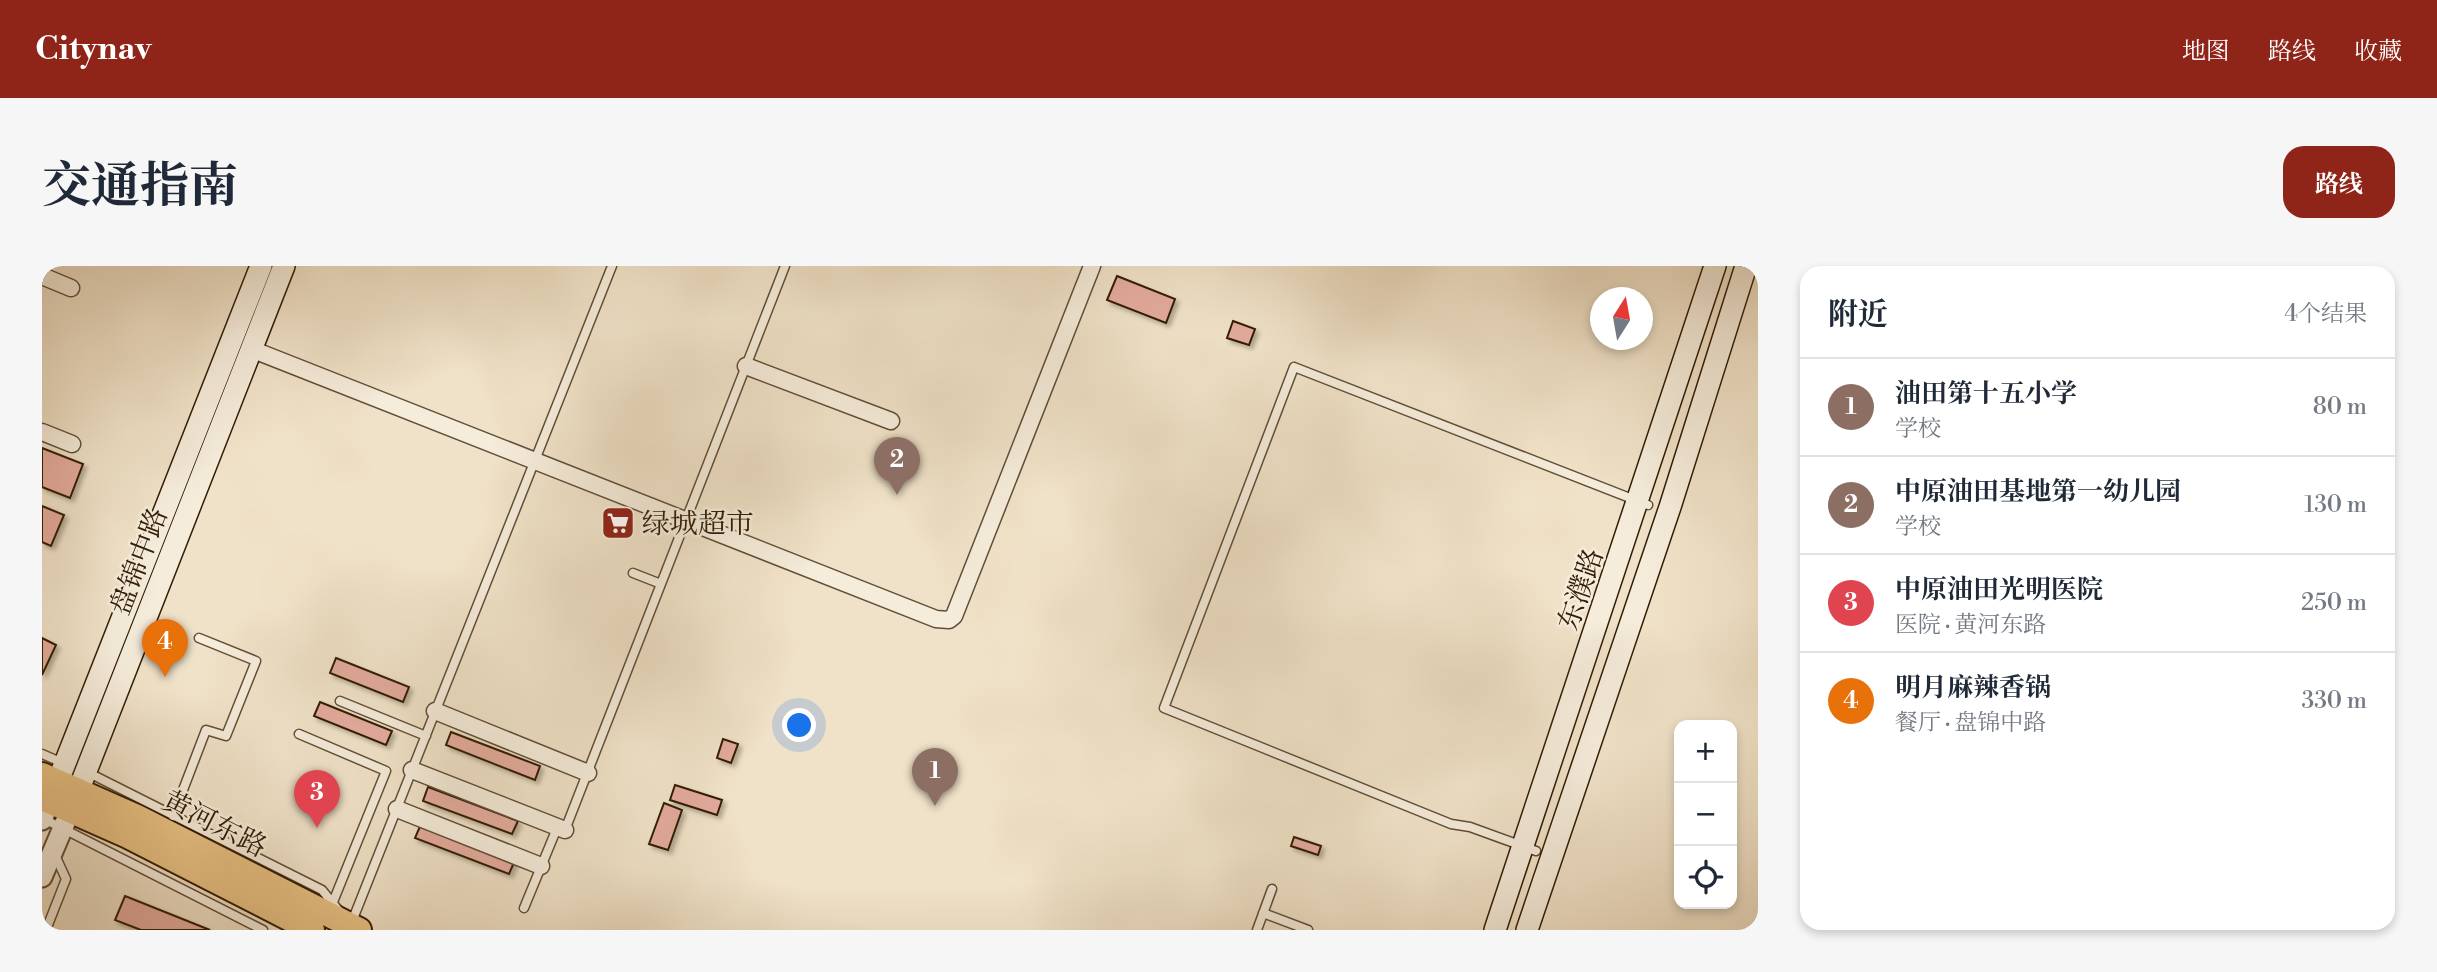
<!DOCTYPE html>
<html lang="zh">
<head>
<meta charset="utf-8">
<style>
  body { margin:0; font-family:"Libre Bodoni","Noto Serif SC",serif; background:#f6f6f7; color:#1f2937 }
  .controls { position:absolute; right:21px; bottom:21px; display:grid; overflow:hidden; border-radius:14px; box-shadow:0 4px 10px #0003 }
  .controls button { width:63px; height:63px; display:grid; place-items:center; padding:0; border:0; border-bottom:2px solid #e0e1e3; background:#fff; color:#1f2937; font:35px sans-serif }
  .compass { position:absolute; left:1548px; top:21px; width:63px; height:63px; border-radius:50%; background:#fff; box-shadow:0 4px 10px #0003; rotate:11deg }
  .you { position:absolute; left:758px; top:460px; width:24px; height:24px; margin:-18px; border:5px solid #fff; border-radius:50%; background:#1a73e8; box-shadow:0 0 0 10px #1a73e833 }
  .badge { display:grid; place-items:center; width:46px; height:46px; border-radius:50%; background:#8f2418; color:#fff; font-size:23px; font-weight:700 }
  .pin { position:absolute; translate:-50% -58px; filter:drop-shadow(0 2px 4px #0008) }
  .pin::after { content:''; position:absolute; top:37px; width:24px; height:21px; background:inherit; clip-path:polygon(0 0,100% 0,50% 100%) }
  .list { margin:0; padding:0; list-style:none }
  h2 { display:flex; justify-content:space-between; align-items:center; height:91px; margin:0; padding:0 28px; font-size:30px }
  h2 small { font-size:23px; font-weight:400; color:#747a83 }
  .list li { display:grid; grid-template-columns:46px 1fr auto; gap:21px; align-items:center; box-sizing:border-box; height:98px; padding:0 28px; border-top:2px solid #e0e1e3 }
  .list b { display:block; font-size:26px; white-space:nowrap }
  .list p { margin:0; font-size:23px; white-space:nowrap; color:#747a83 }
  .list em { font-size:23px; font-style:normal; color:#747a83 }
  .icon { flex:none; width:38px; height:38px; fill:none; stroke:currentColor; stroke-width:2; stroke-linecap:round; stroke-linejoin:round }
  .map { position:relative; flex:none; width:1716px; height:664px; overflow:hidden; border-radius:21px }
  header { display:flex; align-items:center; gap:42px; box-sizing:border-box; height:98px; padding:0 35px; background:#8f2418; color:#fff }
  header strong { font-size:33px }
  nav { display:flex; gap:38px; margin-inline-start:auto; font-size:24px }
  .intro { display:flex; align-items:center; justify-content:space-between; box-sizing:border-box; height:168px; padding:0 42px }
  h1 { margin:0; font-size:49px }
  .button { padding:18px 32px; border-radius:21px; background:#8f2418; color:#fff; font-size:24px; font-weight:700 }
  main { display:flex; gap:42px; padding:0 42px }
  aside { flex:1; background:#fff; border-radius:21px; box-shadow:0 4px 10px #0003 }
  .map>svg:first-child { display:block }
  .building { fill:#e3ab9d; stroke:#321d05; stroke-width:2; filter:url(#shadow) }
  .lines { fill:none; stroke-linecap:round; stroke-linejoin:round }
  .service-casing { stroke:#624e36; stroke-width:11 }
  .minor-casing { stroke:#624e36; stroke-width:19 }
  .tertiary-casing { stroke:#624e36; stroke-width:23 }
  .secondary-casing { stroke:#321d05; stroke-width:24 }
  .primary-casing { stroke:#321d05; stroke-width:28 }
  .service { stroke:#f5ecdb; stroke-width:8 }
  .minor { stroke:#f5ecdb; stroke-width:16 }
  .tertiary { stroke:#f5ecdb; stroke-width:19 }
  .secondary { stroke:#f5ecdb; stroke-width:21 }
  .primary { stroke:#e8c184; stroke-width:24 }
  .labels { text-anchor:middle; stroke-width:5; stroke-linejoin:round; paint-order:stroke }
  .poi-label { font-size:28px; fill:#321d05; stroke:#f5ecdb; text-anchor:start }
  .street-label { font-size:28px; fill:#321d05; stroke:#f5ecdb }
</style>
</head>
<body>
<header>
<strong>Citynav</strong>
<nav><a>地图</a><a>路线</a><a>收藏</a></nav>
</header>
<div class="intro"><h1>交通指南</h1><a class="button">路线</a></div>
<main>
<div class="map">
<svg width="1716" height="664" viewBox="0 0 1716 664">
  <defs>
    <filter id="shadow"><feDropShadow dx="3.5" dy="3.5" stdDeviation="2" flood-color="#0004"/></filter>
  </defs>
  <rect width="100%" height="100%" fill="#f0e2c8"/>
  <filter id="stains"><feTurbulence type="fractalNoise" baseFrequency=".00286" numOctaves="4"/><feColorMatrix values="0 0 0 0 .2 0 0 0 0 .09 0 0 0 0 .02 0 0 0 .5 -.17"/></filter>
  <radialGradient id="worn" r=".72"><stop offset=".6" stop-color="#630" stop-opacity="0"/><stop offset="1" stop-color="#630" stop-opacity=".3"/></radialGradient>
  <!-- building -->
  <path class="building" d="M 1075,10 L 1133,33 L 1124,57 L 1065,34 Z
    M 1191,55 L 1213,63 L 1207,79 L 1185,72 Z
    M 0,182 L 41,198 L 28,232 L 0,221 Z
    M 0,240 L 22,249 L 9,280 L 0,276 Z
    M 0,372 L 14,379 L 0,409 Z
    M 294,392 L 367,421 L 361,436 L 288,407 Z
    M 278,436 L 350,465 L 344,479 L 272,450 Z
    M 409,466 L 498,500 L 493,514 L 404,479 Z
    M 681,473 L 696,478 L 689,497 L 675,492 Z
    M 633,519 L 680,534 L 675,549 L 628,534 Z
    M 386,521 L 476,555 L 470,568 L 381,535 Z
    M 622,537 L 640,544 L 626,584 L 607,578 Z
    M 379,558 L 473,594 L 467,608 L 373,572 Z
    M 1252,571 L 1279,580 L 1276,589 L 1249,580 Z
    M 83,630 L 168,664 L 99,664 L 73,654 Z"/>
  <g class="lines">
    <defs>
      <path id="service" d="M 591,307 L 619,318
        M 298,435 L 384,470
        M 257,468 L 344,505 L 291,636
        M 0,488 L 23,498
        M 45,506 L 280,624 L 298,646
        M 131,550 L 164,464 L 184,470 L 214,395 L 157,372
        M 0,552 L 221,664
        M 523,564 L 743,0
        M 1494,585 L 1428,561 L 1409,558 L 1122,442 L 1252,101 L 1606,239
        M 482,642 L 515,562
        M 1221,647 L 1266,664
        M 309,658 L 570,0
        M 4,664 L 24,613 L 13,589
        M 1215,664 L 1230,623"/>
      <path id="minor" d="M 0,10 L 29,22
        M 209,83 L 894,353 L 907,354 L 912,350 L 1050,0
        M 704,100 L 849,155
        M 0,166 L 30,178
        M 393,445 L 546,507
        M 370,504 L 523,564
        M 355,543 L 499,600"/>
      <path id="tertiary" d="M 0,554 L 13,523
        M 0,611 L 34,531"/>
      <path id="secondary" d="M 16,515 L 219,0
        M 37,523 L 242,0
        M 1453,664 L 1673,0
        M 1485,664 L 1628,241 L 1704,0"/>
      <path id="primary" d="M 0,509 L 95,551 L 317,664
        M 0,532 L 86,570 L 270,664"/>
    </defs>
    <!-- service casing -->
    <use href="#service" class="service-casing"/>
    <!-- minor casing -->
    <use href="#minor" class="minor-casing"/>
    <!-- tertiary casing -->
    <use href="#tertiary" class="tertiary-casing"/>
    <!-- secondary casing -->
    <use href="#secondary" class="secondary-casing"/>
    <!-- primary casing -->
    <use href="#primary" class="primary-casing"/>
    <!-- service -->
    <use href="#service" class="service"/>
    <!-- minor -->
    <use href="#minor" class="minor"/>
    <!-- tertiary -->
    <use href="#tertiary" class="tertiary"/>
    <!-- secondary -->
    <use href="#secondary" class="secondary"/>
    <!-- primary -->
    <use href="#primary" class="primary"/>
  </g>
  <!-- icons -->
  <defs>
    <symbol id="supermarket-square" viewBox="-11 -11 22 22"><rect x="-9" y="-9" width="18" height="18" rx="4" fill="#8f2418" stroke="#f5ecdb"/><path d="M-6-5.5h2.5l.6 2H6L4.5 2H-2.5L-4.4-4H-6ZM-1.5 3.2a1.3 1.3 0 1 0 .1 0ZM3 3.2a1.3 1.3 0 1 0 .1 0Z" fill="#fff"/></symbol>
  </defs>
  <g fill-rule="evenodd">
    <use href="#supermarket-square" x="557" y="238" width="38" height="38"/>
  </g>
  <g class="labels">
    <!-- poi labels -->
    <g class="poi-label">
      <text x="600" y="267">绿城超市</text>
    </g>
    <!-- street labels -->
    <g class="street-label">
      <text transform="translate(96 295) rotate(-69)" y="10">盘锦中路</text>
      <text transform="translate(1538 323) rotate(-71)" y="10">东濮路</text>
      <text transform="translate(173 557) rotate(27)" y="10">黄河东路</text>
    </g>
  </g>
  <rect width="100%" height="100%" filter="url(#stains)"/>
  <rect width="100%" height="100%" fill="url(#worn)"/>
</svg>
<div class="controls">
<button>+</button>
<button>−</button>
<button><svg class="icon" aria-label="locate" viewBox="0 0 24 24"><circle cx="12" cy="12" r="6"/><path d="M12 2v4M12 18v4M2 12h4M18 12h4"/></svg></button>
</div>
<svg class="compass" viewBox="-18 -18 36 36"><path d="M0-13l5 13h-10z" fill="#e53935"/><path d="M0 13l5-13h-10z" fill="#747a83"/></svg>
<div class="you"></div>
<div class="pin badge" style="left:893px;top:540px;background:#8d6e63">1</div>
<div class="pin badge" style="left:855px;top:229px;background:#8d6e63">2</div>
<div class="pin badge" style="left:275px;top:562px;background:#e0444e">3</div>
<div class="pin badge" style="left:123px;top:411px;background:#e8710a">4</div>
</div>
<aside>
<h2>附近<small>4个结果</small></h2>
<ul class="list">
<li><span class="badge" style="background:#8d6e63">1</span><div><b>油田第十五小学</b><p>学校</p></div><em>80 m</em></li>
<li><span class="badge" style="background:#8d6e63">2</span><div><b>中原油田基地第一幼儿园</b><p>学校</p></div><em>130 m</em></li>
<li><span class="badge" style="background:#e0444e">3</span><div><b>中原油田光明医院</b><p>医院 · 黄河东路</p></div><em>250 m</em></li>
<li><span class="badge" style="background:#e8710a">4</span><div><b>明月麻辣香锅</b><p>餐厅 · 盘锦中路</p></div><em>330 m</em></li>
</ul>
</aside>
</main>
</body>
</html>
